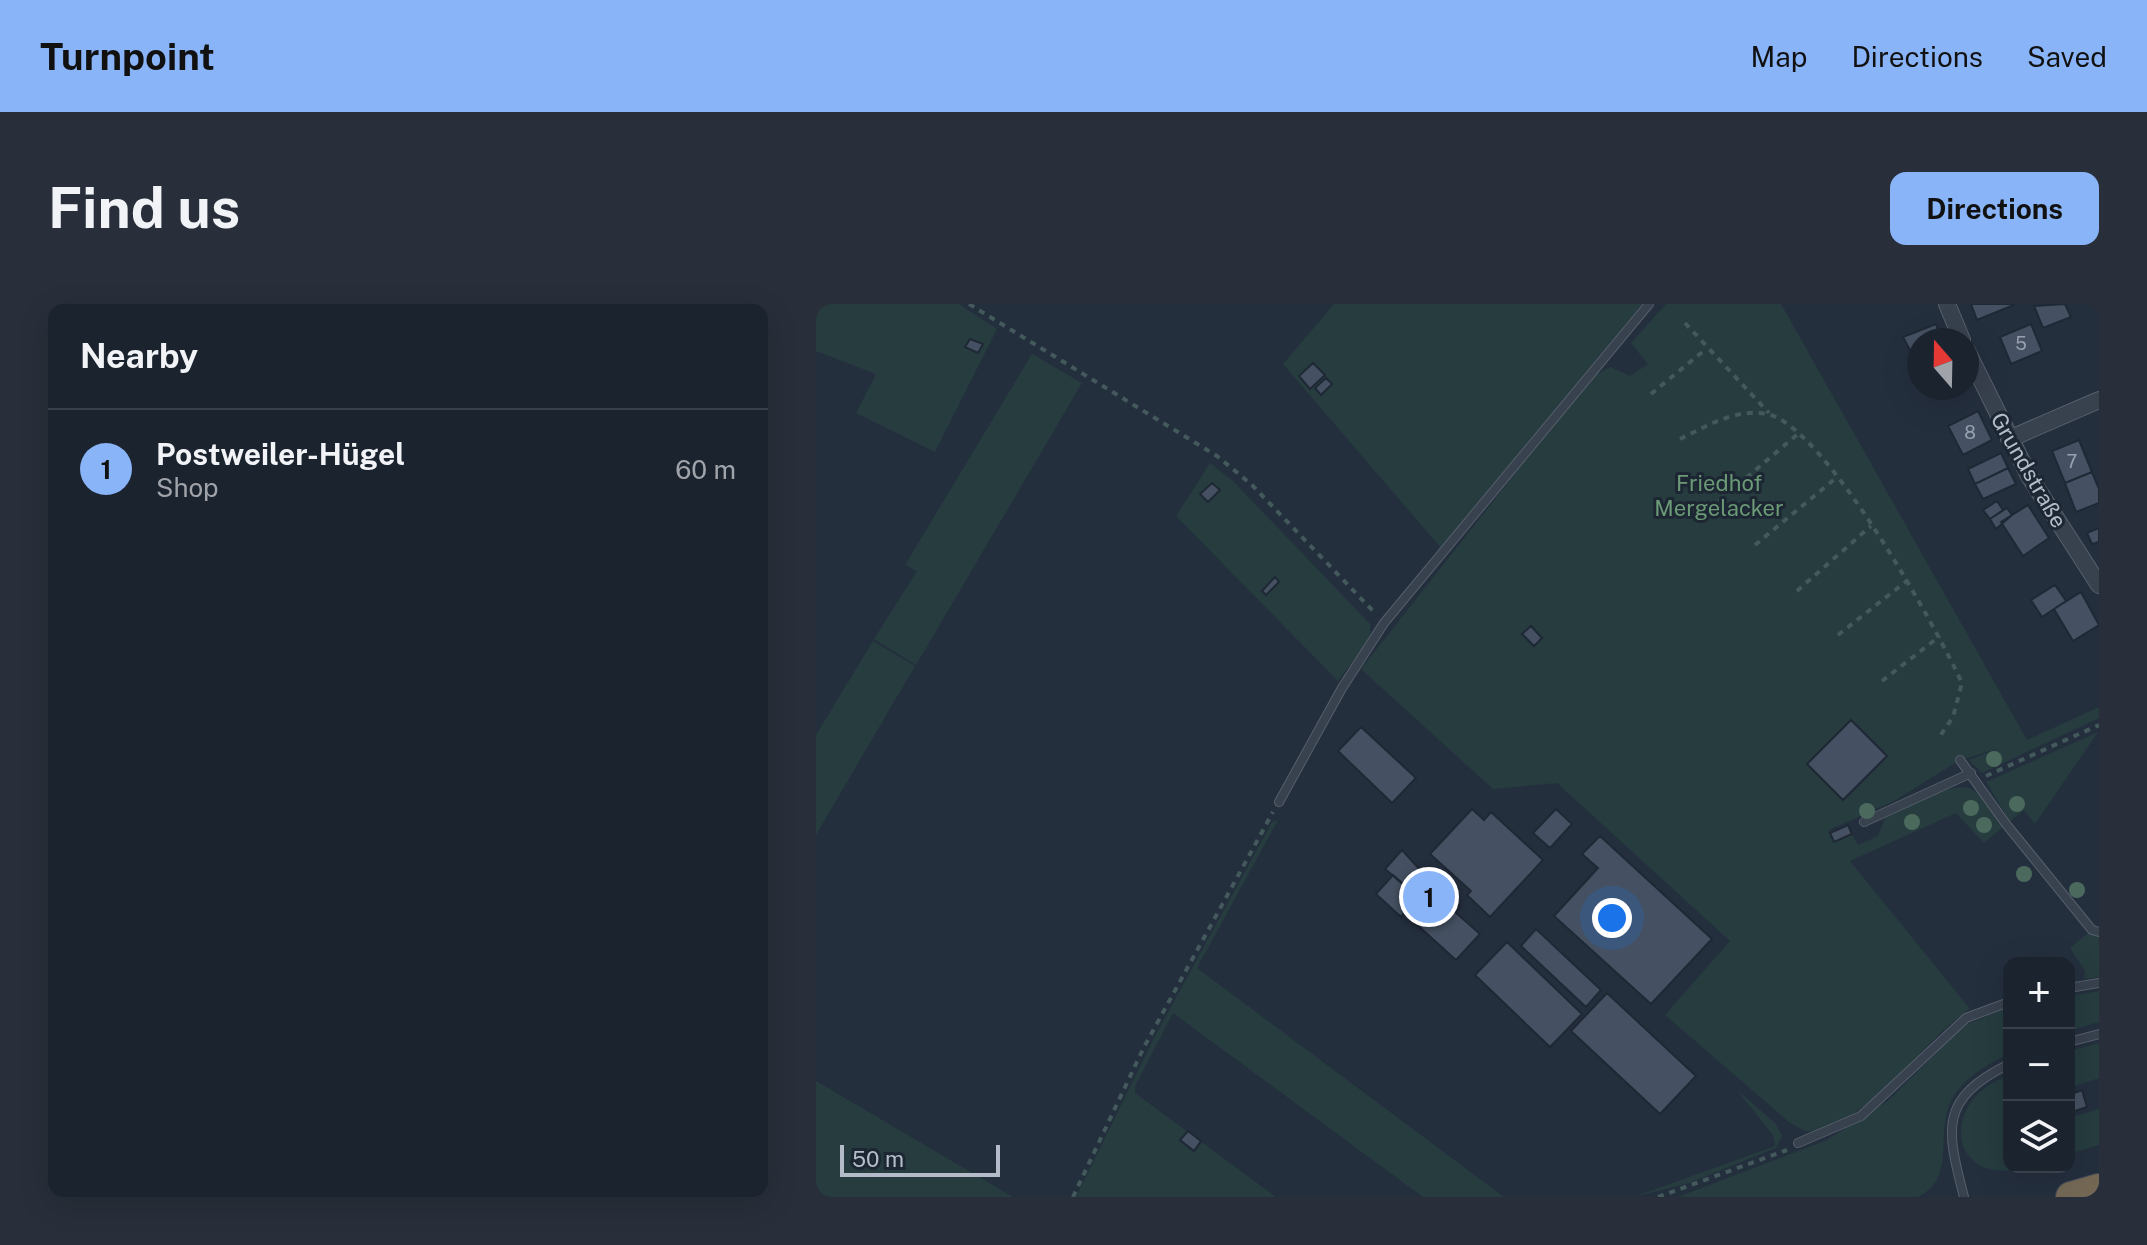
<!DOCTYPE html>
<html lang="en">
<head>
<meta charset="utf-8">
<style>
  body { margin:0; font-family:"Public Sans",sans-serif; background:#282f3a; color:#f1f3f6 }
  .controls { position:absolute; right:24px; bottom:24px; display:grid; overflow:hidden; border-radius:16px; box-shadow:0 8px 32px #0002 }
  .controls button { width:72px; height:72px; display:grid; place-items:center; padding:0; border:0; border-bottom:2px solid #39404a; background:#1b232e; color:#f1f3f6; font:40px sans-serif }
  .compass { position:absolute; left:1091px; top:24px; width:72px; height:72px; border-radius:50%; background:#1b232e; box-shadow:0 8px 32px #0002; rotate:340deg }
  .scale { position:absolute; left:24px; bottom:20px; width:160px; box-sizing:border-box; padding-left:8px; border:4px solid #b4bcc9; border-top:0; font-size:22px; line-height:28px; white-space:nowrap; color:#b4bcc9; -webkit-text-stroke:6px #1d2633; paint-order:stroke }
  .you { position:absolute; left:796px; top:614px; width:28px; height:28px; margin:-20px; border:6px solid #fff; border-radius:50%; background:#1a73e8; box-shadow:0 0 0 12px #1a73e833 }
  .badge { display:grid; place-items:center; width:52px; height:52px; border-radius:50%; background:#8ab4f8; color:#111; font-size:26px; font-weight:700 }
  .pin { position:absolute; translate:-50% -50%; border:4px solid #fff; box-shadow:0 2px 8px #0006 }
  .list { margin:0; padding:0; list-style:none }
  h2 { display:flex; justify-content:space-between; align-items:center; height:104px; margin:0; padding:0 32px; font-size:34px }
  h2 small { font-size:26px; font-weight:400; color:#a0a4aa }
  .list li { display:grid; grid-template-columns:52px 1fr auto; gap:24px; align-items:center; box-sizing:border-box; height:120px; padding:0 32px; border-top:2px solid #39404a }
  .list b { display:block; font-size:30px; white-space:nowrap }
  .list p { margin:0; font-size:26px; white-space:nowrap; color:#a0a4aa }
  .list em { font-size:26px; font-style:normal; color:#a0a4aa }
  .icon { flex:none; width:44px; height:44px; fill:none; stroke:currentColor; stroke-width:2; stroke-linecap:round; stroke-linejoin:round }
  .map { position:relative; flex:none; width:1283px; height:893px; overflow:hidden; border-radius:16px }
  header { display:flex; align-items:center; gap:48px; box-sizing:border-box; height:112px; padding:0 40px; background:#8ab4f8; color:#111 }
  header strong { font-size:38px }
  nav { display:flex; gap:44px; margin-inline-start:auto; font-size:28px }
  .intro { display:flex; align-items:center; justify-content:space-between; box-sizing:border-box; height:192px; padding:0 48px }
  h1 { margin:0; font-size:56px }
  .button { padding:20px 36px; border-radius:16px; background:#8ab4f8; color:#111; font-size:28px; font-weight:700 }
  main { display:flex; gap:48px; padding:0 48px }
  aside { flex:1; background:#1b232e; border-radius:16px; box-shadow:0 8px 32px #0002 }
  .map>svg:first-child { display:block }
  .green { fill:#263c3f }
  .building { fill:#455162; stroke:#1f2835; stroke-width:2 }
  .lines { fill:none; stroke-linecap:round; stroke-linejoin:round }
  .service-casing { stroke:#565f6c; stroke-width:10 }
  .minor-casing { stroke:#565f6c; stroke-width:18 }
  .motorway-casing { stroke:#434c59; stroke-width:32 }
  .path { stroke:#44595c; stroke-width:4; stroke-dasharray:6 6; stroke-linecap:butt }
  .service { stroke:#38414e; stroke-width:8 }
  .minor { stroke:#38414e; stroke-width:16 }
  .motorway { stroke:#746855; stroke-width:30 }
  .tree { fill:#4b6a5d }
  .labels { text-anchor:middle; stroke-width:6; stroke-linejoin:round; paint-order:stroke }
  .number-label { font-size:18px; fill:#98a1af }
  .street-label { font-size:22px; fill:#b4bcc9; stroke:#1d2633 }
  .park-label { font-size:22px; fill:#6b9a76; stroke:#1d2633 }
</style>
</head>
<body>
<header>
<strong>Turnpoint</strong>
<nav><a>Map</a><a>Directions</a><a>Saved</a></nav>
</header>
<div class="intro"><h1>Find us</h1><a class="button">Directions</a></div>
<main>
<aside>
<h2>Nearby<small></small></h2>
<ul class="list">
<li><span class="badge">1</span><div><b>Postweiler-Hügel</b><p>Shop</p></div><em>60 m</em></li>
</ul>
</aside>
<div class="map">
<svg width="1283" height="893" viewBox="0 0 1283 893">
  <rect width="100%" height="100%" fill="#242f3e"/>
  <!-- green -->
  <path class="green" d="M 0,0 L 143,0 L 181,25 L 119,148 L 40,109 L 60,70 L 0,47 Z
    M 518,0 L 826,0 L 625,244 L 467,60 Z
    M 850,0 L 965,0 L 1211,436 L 1283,403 L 1283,414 L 1166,469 L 1153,456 L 1184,444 L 1144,456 L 1078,497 L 1013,526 L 1018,538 L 1036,530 L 1042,541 L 1062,532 L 1069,514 C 1087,505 1135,477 1153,484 C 1168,490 1177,511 1186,524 L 1168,539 L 1140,509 L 1034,557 L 1154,705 C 1114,729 1037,836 991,827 C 986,826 979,821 974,819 L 849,711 L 914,637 L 741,479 L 677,485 L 545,365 L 775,73 L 795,63 L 814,72 L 832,60 L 815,39 Z
    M 216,50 L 266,79 L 100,361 L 58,335 L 101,267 L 89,261 Z
    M 394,159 L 417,177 L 554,320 L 555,333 L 522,377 L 360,212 Z
    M 57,337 L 99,362 L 0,531 L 0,431 Z
    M 1282,428 L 1219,520 L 1208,506 L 1194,517 L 1170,478 Z
    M 462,516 L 381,664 L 688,893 L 607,893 L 357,709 L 319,782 L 319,789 L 460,893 L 260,893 L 338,734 L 456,518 Z
    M 1272,629 L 1283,632 L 1283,673 L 1268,675 L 1269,667 L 1254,644 Z
    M 1283,687 L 1283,718 L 1253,727 L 1253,692 Z
    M 1193,703 L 1193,749 C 1171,762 1147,773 1135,797 C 1119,830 1141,874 1102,893 L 862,893 L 1011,836 L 1073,796 L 1147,722 Z
    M 1283,739 L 1283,774 L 1253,784 L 1253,747 Z
    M 1193,771 L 1193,863 L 1208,863 C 1151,881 1126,828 1161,791 C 1169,782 1182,776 1193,771 Z
    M 0,777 L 197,893 L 0,893 Z
    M 921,786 L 959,819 L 966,832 L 960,844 L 873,879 L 818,893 L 959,842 L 957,831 Z
    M 1283,805 L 1283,841 L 1253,850 L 1253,814 Z"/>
  <!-- building -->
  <path class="building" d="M 1155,0 L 1200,0 L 1161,16 Z
    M 1249,0 L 1255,13 L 1227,24 L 1218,2 Z
    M 1120,20 L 1126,36 L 1103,36 L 1103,63 L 1087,33 Z
    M 1215,20 L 1226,47 L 1195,60 L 1184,33 Z
    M 154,35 L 167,40 L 162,49 L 149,43 Z
    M 497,59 L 509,71 L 494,85 L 483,72 Z
    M 510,74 L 516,80 L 505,91 L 499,84 Z
    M 1162,107 L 1176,136 L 1147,151 L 1132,122 Z
    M 1263,136 L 1276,168 L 1249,179 L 1236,147 Z
    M 1185,149 L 1192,164 L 1159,180 L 1152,165 Z
    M 1192,164 L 1200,180 L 1167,195 L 1159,180 Z
    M 1276,168 L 1283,185 L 1283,199 L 1260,208 L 1249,179 Z
    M 396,179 L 404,186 L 392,198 L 384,190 Z
    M 1181,197 L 1187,206 L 1174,215 L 1167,206 Z
    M 1212,201 L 1233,234 L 1207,252 L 1185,218 Z
    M 1191,204 L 1196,211 L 1180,225 L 1174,215 Z
    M 1283,224 L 1283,238 L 1276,240 L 1271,229 Z
    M 459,273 L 463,278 L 450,291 L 446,287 Z
    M 1239,281 L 1250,297 L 1226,313 L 1215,296 Z
    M 1265,288 L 1283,321 L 1257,337 L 1238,305 Z
    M 715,322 L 726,334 L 718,342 L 706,330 Z
    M 1035,416 L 1071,452 L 1027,496 L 991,460 Z
    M 545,423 L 600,474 L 576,499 L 522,447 Z
    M 656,505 L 668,516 L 675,508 L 727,556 L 674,613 L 651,591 L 655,587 L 614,550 Z
    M 740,505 L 756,520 L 734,544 L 717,529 Z
    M 1032,521 L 1036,530 L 1018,538 L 1014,529 Z
    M 784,532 L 896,635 L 835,700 L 738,612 L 782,564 L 766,550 Z
    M 586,546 L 616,579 L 603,594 L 569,565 Z
    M 577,571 L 603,594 L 618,578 L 644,603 L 639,608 L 664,630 L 640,656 L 588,609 L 585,613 L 560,590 Z
    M 720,625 L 785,686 L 770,703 L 705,642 Z
    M 691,638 L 766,710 L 734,743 L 659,671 Z
    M 791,689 L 880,772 L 844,810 L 755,727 Z
    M 1266,786 L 1271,803 L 1253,809 L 1253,791 Z
    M 372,827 L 385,837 L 378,847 L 364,836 Z"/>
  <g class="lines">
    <defs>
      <path id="service" d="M 1144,456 L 1190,520 L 1276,626 L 1283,628
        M 463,498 L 526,384 L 568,319 L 833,0
        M 1048,518 L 1155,469
        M 1253,684 L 1283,679
        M 1253,738 L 1283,730
        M 982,839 L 1045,812 L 1150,714 L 1193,698
        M 1148,893 C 1130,824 1123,795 1193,760"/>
      <path id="minor" d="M 1131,0 L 1146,36
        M 1151,47 L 1213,172 L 1283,281
        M 1193,135 L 1283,96"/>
      <path id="motorway" d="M 1255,893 L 1283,885"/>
    </defs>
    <!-- service casing -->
    <use href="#service" class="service-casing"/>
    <!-- minor casing -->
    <use href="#minor" class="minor-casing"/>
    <!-- motorway casing -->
    <use href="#motorway" class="motorway-casing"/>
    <!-- path -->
    <path class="path" d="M 153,0 L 401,152 L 436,181 L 558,308
      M 869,19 L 953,109
      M 835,90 L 890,45
      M 864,135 C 891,122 920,104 951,110 C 1009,122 1120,323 1146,379 L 1137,413 L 1124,432
      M 903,197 L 983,129
      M 939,241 L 1020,174
      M 981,287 L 1055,222
      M 1022,331 L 1092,276
      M 1066,377 L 1124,332
      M 1170,472 L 1283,421
      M 257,893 L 328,743 L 457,508
      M 842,893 L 971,846"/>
    <!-- service -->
    <use href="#service" class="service"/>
    <!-- minor -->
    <use href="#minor" class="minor"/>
    <!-- motorway -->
    <use href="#motorway" class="motorway"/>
  </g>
  <!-- trees -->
  <g class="tree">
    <circle cx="1178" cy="455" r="8"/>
    <circle cx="1201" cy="500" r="8"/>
    <circle cx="1155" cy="504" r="8"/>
    <circle cx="1051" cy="507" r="8"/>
    <circle cx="1096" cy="518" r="8"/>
    <circle cx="1168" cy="521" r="8"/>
    <circle cx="1208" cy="570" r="8"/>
    <circle cx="1261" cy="586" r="8"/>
  </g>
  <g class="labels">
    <!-- number labels -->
    <g class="number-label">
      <text x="1205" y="46">5</text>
      <text x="1154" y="135">8</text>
      <text x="1256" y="164">7</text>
    </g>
    <!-- street labels -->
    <g class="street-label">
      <text transform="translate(1213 166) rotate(60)" y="8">Grundstraße</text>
    </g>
    <!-- park labels -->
    <g class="park-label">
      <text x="903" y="187">Friedhof<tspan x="903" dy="25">Mergelacker</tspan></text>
    </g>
  </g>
</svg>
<div class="controls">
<button>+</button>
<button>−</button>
<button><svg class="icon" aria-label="layers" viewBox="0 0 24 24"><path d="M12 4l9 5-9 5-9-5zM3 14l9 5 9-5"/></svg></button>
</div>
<svg class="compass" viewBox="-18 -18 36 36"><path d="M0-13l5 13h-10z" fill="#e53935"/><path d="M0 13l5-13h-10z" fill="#a0a4aa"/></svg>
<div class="scale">50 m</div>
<div class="you"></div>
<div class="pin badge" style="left:613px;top:593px">1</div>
</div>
</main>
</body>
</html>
